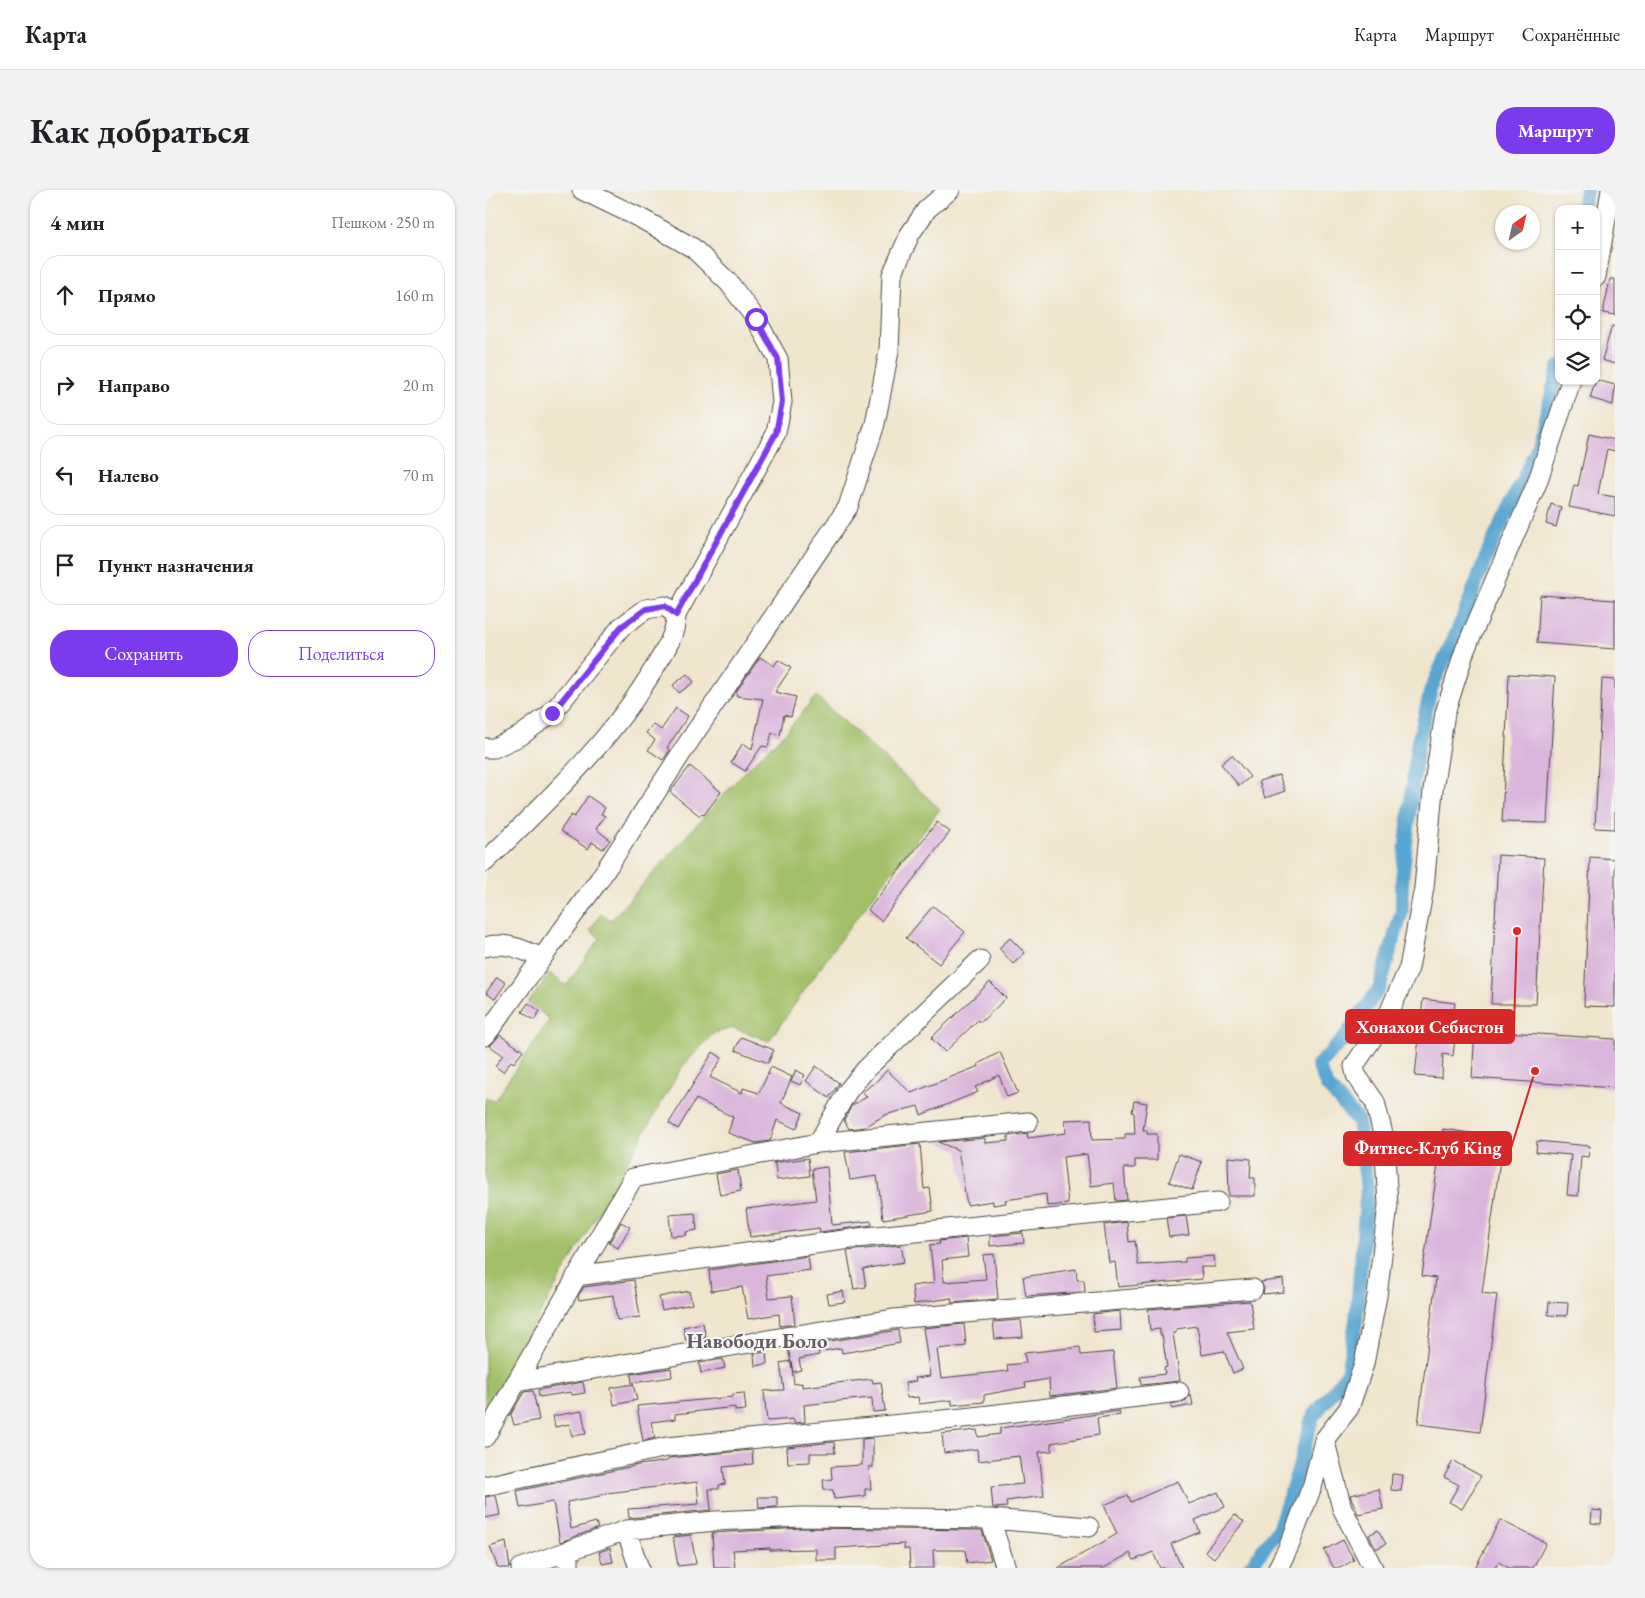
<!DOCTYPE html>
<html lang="ru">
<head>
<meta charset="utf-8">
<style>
  body { margin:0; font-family:"EB Garamond",serif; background:#f2f2f2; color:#202124 }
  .controls { position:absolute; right:15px; top:15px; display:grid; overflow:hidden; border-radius:10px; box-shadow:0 1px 4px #0004 }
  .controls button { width:45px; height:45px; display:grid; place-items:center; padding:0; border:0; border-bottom:1px solid #e0e0e0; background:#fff; color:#202124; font:25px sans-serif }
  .compass { position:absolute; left:1010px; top:15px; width:45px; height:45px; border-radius:50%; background:#fff; box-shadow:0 1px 4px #0004; rotate:34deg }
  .stop { position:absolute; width:15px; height:15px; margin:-11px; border:4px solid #7c3aed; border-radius:50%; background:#fff }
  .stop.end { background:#7c3aed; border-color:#fff; box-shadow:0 1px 5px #0008 }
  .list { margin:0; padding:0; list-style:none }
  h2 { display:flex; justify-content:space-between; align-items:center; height:65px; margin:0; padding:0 20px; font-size:21px }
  h2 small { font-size:16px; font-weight:400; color:#757577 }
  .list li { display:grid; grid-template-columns:32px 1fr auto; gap:15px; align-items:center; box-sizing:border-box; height:80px; margin:0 10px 10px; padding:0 10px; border:1px solid #e0e0e0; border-radius:20px }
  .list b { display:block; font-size:19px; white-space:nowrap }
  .list em { font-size:16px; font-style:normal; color:#757577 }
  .actions { display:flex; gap:10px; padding:15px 20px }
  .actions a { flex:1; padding:11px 0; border:1px solid #7c3aed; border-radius:20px; text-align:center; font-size:18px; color:#7c3aed }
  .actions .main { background:#7c3aed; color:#fff }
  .icon { flex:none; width:28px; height:28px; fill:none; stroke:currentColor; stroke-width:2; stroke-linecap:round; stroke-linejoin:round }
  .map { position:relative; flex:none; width:1130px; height:1378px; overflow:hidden; border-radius:20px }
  header { display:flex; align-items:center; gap:30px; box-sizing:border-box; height:70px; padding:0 25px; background:#fff; border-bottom:1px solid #e0e0e0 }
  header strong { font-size:24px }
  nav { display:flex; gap:28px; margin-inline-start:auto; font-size:18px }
  .intro { display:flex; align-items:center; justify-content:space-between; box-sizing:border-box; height:120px; padding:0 30px }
  h1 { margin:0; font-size:35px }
  .button { padding:12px 22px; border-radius:20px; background:#7c3aed; color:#fff; font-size:18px; font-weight:700 }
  main { display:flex; gap:30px; padding:0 30px }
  aside { flex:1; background:#fff; border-radius:20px; box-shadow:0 1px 4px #0004 }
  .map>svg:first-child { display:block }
  .green { fill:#a2c068; stroke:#66764a }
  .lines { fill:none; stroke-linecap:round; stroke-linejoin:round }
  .canal { stroke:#58a6d1; stroke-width:14 }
  .building { fill:#dab6dc }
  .minor-casing { stroke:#494743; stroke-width:21 }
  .minor { stroke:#fff; stroke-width:19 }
  .route { stroke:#7c3aed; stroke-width:6 }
  .labels { text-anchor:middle; stroke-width:4; stroke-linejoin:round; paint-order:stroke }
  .district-label { font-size:21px; font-weight:bold; fill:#685c69; stroke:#f6f6f2 }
  .leader { fill:none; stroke:#d62828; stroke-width:2 }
  .callout-dot { fill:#d62828; stroke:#f6f6f2; stroke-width:2 }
  .callout { fill:#d62828; stroke:#d62828; stroke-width:2 }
  .callout-label { font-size:18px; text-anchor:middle; font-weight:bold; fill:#fff }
</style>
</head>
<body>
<header>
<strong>Карта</strong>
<nav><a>Карта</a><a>Маршрут</a><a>Сохранённые</a></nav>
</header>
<div class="intro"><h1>Как добраться</h1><a class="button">Маршрут</a></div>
<main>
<aside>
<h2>4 мин<small>Пешком · 250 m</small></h2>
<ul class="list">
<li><svg class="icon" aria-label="ahead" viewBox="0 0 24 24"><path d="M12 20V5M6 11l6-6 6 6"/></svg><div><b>Прямо</b></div><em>160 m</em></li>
<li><svg class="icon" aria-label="right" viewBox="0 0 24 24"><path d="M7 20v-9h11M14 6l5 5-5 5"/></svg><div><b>Направо</b></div><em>20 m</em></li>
<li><svg class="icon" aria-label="left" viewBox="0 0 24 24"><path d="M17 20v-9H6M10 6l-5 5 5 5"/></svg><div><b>Налево</b></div><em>70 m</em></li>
<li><svg class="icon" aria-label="arrive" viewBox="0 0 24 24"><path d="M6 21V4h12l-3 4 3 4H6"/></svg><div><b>Пункт назначения</b></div></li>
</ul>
<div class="actions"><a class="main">Сохранить</a><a>Поделиться</a></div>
</aside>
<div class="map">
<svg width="1130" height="1378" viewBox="0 0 1130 1378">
  <rect width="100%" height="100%" fill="#f6f6f2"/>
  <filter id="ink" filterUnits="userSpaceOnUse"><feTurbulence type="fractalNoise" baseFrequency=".02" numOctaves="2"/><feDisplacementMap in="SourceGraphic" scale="10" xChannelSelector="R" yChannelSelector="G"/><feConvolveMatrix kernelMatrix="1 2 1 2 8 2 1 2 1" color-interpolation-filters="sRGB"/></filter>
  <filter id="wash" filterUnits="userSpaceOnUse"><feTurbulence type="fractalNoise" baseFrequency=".0096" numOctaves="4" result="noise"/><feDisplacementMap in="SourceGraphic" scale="20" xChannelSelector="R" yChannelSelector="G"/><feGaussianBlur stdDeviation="1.12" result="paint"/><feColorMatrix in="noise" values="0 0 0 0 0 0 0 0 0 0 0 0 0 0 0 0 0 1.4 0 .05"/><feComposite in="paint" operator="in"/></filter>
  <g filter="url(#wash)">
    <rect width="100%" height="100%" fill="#f0e5cd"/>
    <!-- green -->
    <path class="green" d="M 331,506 L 455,619 L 354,751 L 284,851 L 249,838 L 229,843 L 197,877 L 0,1219 L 0,908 L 9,911 L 65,829 L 43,813 L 65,783 L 81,796 L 115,748 L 105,740 L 116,724 L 126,730 L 260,581 L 302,541 Z"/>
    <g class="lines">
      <!-- canal -->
      <path class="canal" d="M 1097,19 L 1101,0
        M 764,1378 L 793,1340 L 814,1277 L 827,1228 L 862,1184 L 871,1131 L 882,998 L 873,931 L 842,896 L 833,875 L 857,851 L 894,799 L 917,721 L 917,689 L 932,558 L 946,499 L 977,430 L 1003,362 L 1051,261 L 1074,177"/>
    </g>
    <g id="blocks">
      <!-- building -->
      <path class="building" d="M 1125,89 L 1130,89 L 1130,125 L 1118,123 Z
        M 1127,136 L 1130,136 L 1130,174 L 1117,170 Z
        M 1111,190 L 1130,195 L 1128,215 L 1105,208 Z
        M 1104,244 L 1130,250 L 1130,261 L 1122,259 L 1113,304 L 1130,307 L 1130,326 L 1084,317 L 1089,295 L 1093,296 Z
        M 1066,314 L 1076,317 L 1071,337 L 1061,334 Z
        M 1055,405 L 1130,410 L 1130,459 L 1052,453 Z
        M 275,467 L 289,476 L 293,470 L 306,478 L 290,502 L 311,507 L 306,527 L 299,525 L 295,545 L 287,543 L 283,557 L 277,556 L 260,581 L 246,572 L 258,553 L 267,559 L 278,509 L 252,506 L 251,502 Z
        M 202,484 L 209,492 L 194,503 L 188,495 Z
        M 1024,484 L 1070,487 L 1062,633 L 1017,632 Z
        M 1117,489 L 1130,490 L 1130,639 L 1110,638 Z
        M 191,518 L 203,526 L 182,558 L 185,560 L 178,570 L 163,560 L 170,550 L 161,543 L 168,534 L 176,540 Z
        M 747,565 L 765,587 L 754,596 L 736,574 Z
        M 205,576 L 236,602 L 219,625 L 217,623 L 215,626 L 185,602 Z
        M 794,585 L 800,601 L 780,608 L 774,591 Z
        M 103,606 L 120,618 L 116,624 L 120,626 L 111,639 L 125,650 L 118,659 L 107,652 L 103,659 L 75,641 L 86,625 L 89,627 Z
        M 452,632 L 465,642 L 396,731 L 383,720 Z
        M 1013,665 L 1059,668 L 1051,814 L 1006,814 Z
        M 1105,667 L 1130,669 L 1130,817 L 1099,816 Z
        M 448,716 L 480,742 L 454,774 L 421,748 Z
        M 525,748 L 540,763 L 528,774 L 514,758 Z
        M 12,787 L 21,793 L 10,809 L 1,803 Z
        M 505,792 L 521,808 L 495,833 L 493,830 L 460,862 L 446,848 Z
        M 938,809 L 970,813 L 968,829 L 972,830 L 968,866 L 958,864 L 957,888 L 930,886 Z
        M 43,813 L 55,821 L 49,830 L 37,822 Z
        M 990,840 L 1130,849 L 1130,898 L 987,888 Z
        M 15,845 L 38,861 L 29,873 L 26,871 L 18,882 L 10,876 L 18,865 L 5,856 Z
        M 256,847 L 289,860 L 283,873 L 250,860 Z
        M 228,862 L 237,868 L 225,887 L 257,903 L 258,898 L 274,903 L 286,877 L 307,887 L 296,913 L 318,923 L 311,939 L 292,930 L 285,951 L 271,953 L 243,943 L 248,927 L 211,909 L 193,939 L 184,933 Z
        M 515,862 L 533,903 L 522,907 L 514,885 L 490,897 L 493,902 L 436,925 L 433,916 L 400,925 L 380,937 L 364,939 L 359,930 L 367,915 L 382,907 L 378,902 L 387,894 L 388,895 L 402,880 L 426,903 L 494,876 L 493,874 Z
        M 331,876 L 354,893 L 344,908 L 321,891 Z
        M 311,880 L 320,885 L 315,895 L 306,891 Z
        M 649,911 L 662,913 L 658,940 L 662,940 L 662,944 L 672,944 L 672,970 L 650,970 L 650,978 L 639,978 L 642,1010 L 631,1011 L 629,993 L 606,996 L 602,964 L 578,967 L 583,1014 L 562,1016 L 561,1004 L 520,1010 L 521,1013 L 508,1015 L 508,1011 L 482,1015 L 473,960 L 453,952 L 500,948 L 500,953 L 523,951 L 523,946 L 537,944 L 542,943 L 543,948 L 581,943 L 580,930 L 606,929 L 607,950 L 640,949 L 640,944 L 650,944 L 649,923 L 647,922 Z
        M 958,939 L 1018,948 L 997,1103 L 1012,1105 L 995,1242 L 933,1234 L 951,1088 L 937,1086 Z
        M 1052,951 L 1105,956 L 1103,967 L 1096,966 L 1093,1006 L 1082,1005 L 1086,965 L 1051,962 Z
        M 435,954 L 439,999 L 445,998 L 448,1021 L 398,1029 L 392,986 L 365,990 L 360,962 Z
        M 694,964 L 717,972 L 707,1000 L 684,992 Z
        M 743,967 L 766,969 L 765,988 L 770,988 L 770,1006 L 744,1006 Z
        M 323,968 L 325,986 L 292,990 L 290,974 L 288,973 Z
        M 342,977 L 347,1035 L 386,1031 L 387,1035 L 335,1042 L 334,1038 L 265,1047 L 261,1019 L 331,1010 L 327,979 Z
        M 253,980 L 256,1001 L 235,1005 L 231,984 Z
        M 210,1023 L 212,1040 L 201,1042 L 202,1045 L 186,1046 L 184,1025 Z
        M 701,1026 L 704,1045 L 684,1047 L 681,1028 Z
        M 136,1032 L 145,1037 L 133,1058 L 124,1053 Z
        M 642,1032 L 644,1052 L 650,1051 L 653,1075 L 700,1072 L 700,1068 L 729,1066 L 730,1077 L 716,1077 L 717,1089 L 633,1097 L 630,1072 L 624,1073 L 619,1035 Z
        M 538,1043 L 539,1053 L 505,1056 L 505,1046 Z
        M 481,1048 L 483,1067 L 457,1070 L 459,1092 L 501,1089 L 498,1065 L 509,1064 L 513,1109 L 467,1113 L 466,1108 L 429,1114 L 427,1096 L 449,1093 L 445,1055 L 455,1054 L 454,1051 Z
        M 416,1055 L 419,1072 L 378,1079 L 381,1097 L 369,1099 L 362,1061 Z
        M 323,1066 L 325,1080 L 281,1086 L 284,1108 L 307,1106 L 310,1134 L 295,1136 L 294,1124 L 263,1129 L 257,1097 L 226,1101 L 224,1080 Z
        M 591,1079 L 592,1090 L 599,1090 L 600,1102 L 541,1106 L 538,1087 Z
        M 798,1089 L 799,1102 L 778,1104 L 779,1098 L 776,1092 Z
        M 149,1090 L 155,1127 L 132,1130 L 128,1105 L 94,1110 L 93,1106 L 99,1097 Z
        M 204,1101 L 207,1114 L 177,1120 L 174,1107 Z
        M 358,1101 L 360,1112 L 344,1114 L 342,1104 Z
        M 765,1111 L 769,1139 L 742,1142 L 758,1179 L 748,1183 L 739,1161 L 717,1165 L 712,1136 L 691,1139 L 691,1143 L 688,1143 L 695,1191 L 656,1195 L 655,1187 L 680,1184 L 679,1178 L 682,1177 L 677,1145 L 675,1145 L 675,1139 L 665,1140 L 663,1119 Z
        M 1064,1112 L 1083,1113 L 1082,1126 L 1063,1125 Z
        M 635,1121 L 636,1140 L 609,1142 L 608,1124 Z
        M 536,1130 L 538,1147 L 510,1149 L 508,1132 Z
        M 218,1133 L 221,1148 L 201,1151 L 198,1137 Z
        M 479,1134 L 481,1156 L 452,1159 L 456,1188 L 523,1181 L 522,1175 L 541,1173 L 539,1163 L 595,1157 L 596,1165 L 628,1162 L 632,1198 L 565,1206 L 564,1189 L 540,1193 L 541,1197 L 499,1205 L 499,1212 L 467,1215 L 467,1210 L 434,1214 L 433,1207 L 422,1208 L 420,1193 L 431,1191 L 430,1188 L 445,1186 L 438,1138 Z
        M 413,1140 L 415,1153 L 357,1163 L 356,1158 L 333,1162 L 334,1165 L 314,1169 L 316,1180 L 308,1182 L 303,1158 Z
        M 281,1162 L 282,1174 L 270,1176 L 269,1164 Z
        M 238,1169 L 240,1178 L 216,1183 L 214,1173 Z
        M 306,1171 L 309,1194 L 317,1193 L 317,1197 L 387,1189 L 388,1193 L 396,1192 L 400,1221 L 388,1222 L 387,1208 L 364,1210 L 319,1215 L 320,1232 L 309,1233 L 309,1229 L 282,1231 L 279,1201 L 299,1200 L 295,1173 Z
        M 186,1178 L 187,1187 L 147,1193 L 146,1184 Z
        M 98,1192 L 100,1203 L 87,1205 L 86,1202 L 54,1207 L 53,1200 Z
        M 148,1194 L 152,1210 L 129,1215 L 126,1198 Z
        M 48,1201 L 54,1230 L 29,1235 L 26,1224 L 39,1202 Z
        M 259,1203 L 261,1220 L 250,1221 L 250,1217 L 190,1224 L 190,1229 L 166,1232 L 170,1248 L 158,1251 L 152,1216 L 248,1207 L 248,1204 Z
        M 705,1205 L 706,1205 L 708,1215 L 687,1219 L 686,1214 L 700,1211 Z
        M 97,1221 L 101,1244 L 87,1246 L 84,1234 L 70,1237 L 68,1226 Z
        M 634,1221 L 635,1225 L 612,1228 L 614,1245 L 566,1253 L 567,1261 L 554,1262 L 559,1306 L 521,1311 L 522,1317 L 508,1318 L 506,1297 L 538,1294 L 534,1266 L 493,1271 L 492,1259 L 459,1263 L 457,1244 L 492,1240 L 493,1247 L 515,1244 L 515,1238 Z
        M 388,1248 L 388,1277 L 384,1277 L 386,1299 L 380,1299 L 380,1306 L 349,1309 L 348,1300 L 339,1300 L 338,1290 L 347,1289 L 346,1277 L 377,1275 L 377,1249 Z
        M 349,1252 L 350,1263 L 325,1263 L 325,1272 L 303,1273 L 302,1257 Z
        M 267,1260 L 268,1274 L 238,1277 L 240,1294 L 234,1295 L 234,1299 L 224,1299 L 226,1320 L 144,1328 L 143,1319 L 214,1314 L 212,1292 L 114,1304 L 115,1306 L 82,1312 L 86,1339 L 111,1332 L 113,1338 L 75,1352 L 68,1312 L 35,1318 L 32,1301 L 154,1275 L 182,1271 L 184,1268 Z
        M 968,1271 L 996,1286 L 977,1319 L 964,1312 L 974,1295 L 959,1287 Z
        M 907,1284 L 918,1285 L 916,1301 L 906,1300 Z
        M 693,1291 L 704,1314 L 733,1302 L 740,1317 L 710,1330 L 715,1342 L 686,1354 L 697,1378 L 675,1378 L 668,1362 L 649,1370 L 645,1363 L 619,1378 L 573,1378 L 632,1344 L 619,1315 L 643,1305 L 646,1312 Z
        M 894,1299 L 898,1319 L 873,1324 L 865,1305 Z
        M 11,1305 L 15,1325 L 0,1328 L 0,1307 Z
        M 273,1307 L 292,1307 L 292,1317 L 274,1318 Z
        M 1107,1320 L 1117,1321 L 1116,1334 L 1106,1333 Z
        M 750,1325 L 759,1332 L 729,1368 L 720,1361 Z
        M 1015,1330 L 1061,1353 L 1048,1378 L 1024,1378 L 1013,1372 L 1010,1378 L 990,1378 Z
        M 317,1338 L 497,1340 L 506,1370 L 482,1373 L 480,1360 L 448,1360 L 449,1378 L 425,1378 L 424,1359 L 419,1359 L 419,1354 L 351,1358 L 351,1370 L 331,1370 L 331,1359 L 285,1360 L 285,1358 L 248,1360 L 250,1378 L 229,1378 L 227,1343 Z
        M 893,1340 L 901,1354 L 891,1359 L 884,1345 Z
        M 206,1345 L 211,1374 L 193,1376 L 188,1347 Z
        M 858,1350 L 869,1370 L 855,1378 L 849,1378 L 839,1360 Z
        M 21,1352 L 25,1378 L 13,1378 L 5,1357 Z
        M 125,1358 L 128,1372 L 117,1374 L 114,1362 Z"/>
    </g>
  </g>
  <g filter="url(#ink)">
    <use href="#blocks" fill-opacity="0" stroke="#494743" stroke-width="1"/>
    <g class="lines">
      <defs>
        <path id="minor" d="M 97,0 L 157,29 L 208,58 L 244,93 L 271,129 L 293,169 L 297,212 L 291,243 L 191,425
          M 1111,87 L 1126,0
          M 0,558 L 9,558 L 35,546 L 67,523 L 136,437 L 161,419 L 180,416 L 191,425 C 191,444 180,461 170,477 C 126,552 62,611 0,672
          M 0,757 C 20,751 39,760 57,768
          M 0,846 L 114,690 L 205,550 L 363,317 L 390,234 L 404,161 L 407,85 L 425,44 L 442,19 L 465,0
          M 333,953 L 362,902 L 381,879 L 495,770
          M 91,1086 L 381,1047 L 733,1012
          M 31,1192 L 408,1129 L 768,1099
          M 0,1247 L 148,988 L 333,953 L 543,932
          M 840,1252 L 857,1318 L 888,1378
          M 0,1296 L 182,1257 L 488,1227 L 694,1202
          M 505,1329 L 521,1378
          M 141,1340 L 154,1378
          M 84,1360 L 84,1378
          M 36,1378 L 141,1340 L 230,1331 L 317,1327 L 505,1329 L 604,1337
          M 793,1378 L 804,1356 L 828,1294 L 839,1250 L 864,1218 L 879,1174 L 892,1106 L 903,1015 L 899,948 L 890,912 L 871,885 L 869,876 L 903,825 L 924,778 L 939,698 L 948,600 L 960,523 L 980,460 L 1052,293 L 1086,191"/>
      </defs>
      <!-- minor casing -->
      <use href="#minor" class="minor-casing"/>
      <!-- minor -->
      <use href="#minor" class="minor"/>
    </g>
  </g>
  <g class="lines" filter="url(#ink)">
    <!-- route -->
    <path class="route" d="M 67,523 L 136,437 L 161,419 L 180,416 L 191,425 L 291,243 L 297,212 L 293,169 L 271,129"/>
  </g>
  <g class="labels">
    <!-- district labels -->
    <g class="district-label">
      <text x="272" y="1158">Навободи Боло</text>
    </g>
  </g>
  <!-- callouts -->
  <path class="leader" d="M1032 741L1029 836M1050 881L1026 958"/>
  <g class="callout-dot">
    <circle cx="1032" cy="741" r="5"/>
    <circle cx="1050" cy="881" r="5"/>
  </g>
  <g class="callout">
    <rect x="861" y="820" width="168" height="33" rx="5"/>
    <rect x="859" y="942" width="167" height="33" rx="5"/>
  </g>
  <g class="callout-label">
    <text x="945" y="843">Хонахои Себистон</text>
    <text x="943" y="964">Фитнес-Клуб King</text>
  </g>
</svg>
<div class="controls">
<button>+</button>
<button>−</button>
<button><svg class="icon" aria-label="locate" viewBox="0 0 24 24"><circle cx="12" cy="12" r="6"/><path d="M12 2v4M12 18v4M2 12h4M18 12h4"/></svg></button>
<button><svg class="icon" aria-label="layers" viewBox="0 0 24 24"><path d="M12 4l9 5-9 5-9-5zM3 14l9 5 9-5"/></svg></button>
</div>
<svg class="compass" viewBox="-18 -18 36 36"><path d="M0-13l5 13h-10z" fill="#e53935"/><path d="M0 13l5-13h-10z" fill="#757577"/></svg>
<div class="stop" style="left:271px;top:129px"></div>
<div class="stop end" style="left:67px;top:523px"></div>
</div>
</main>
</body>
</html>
